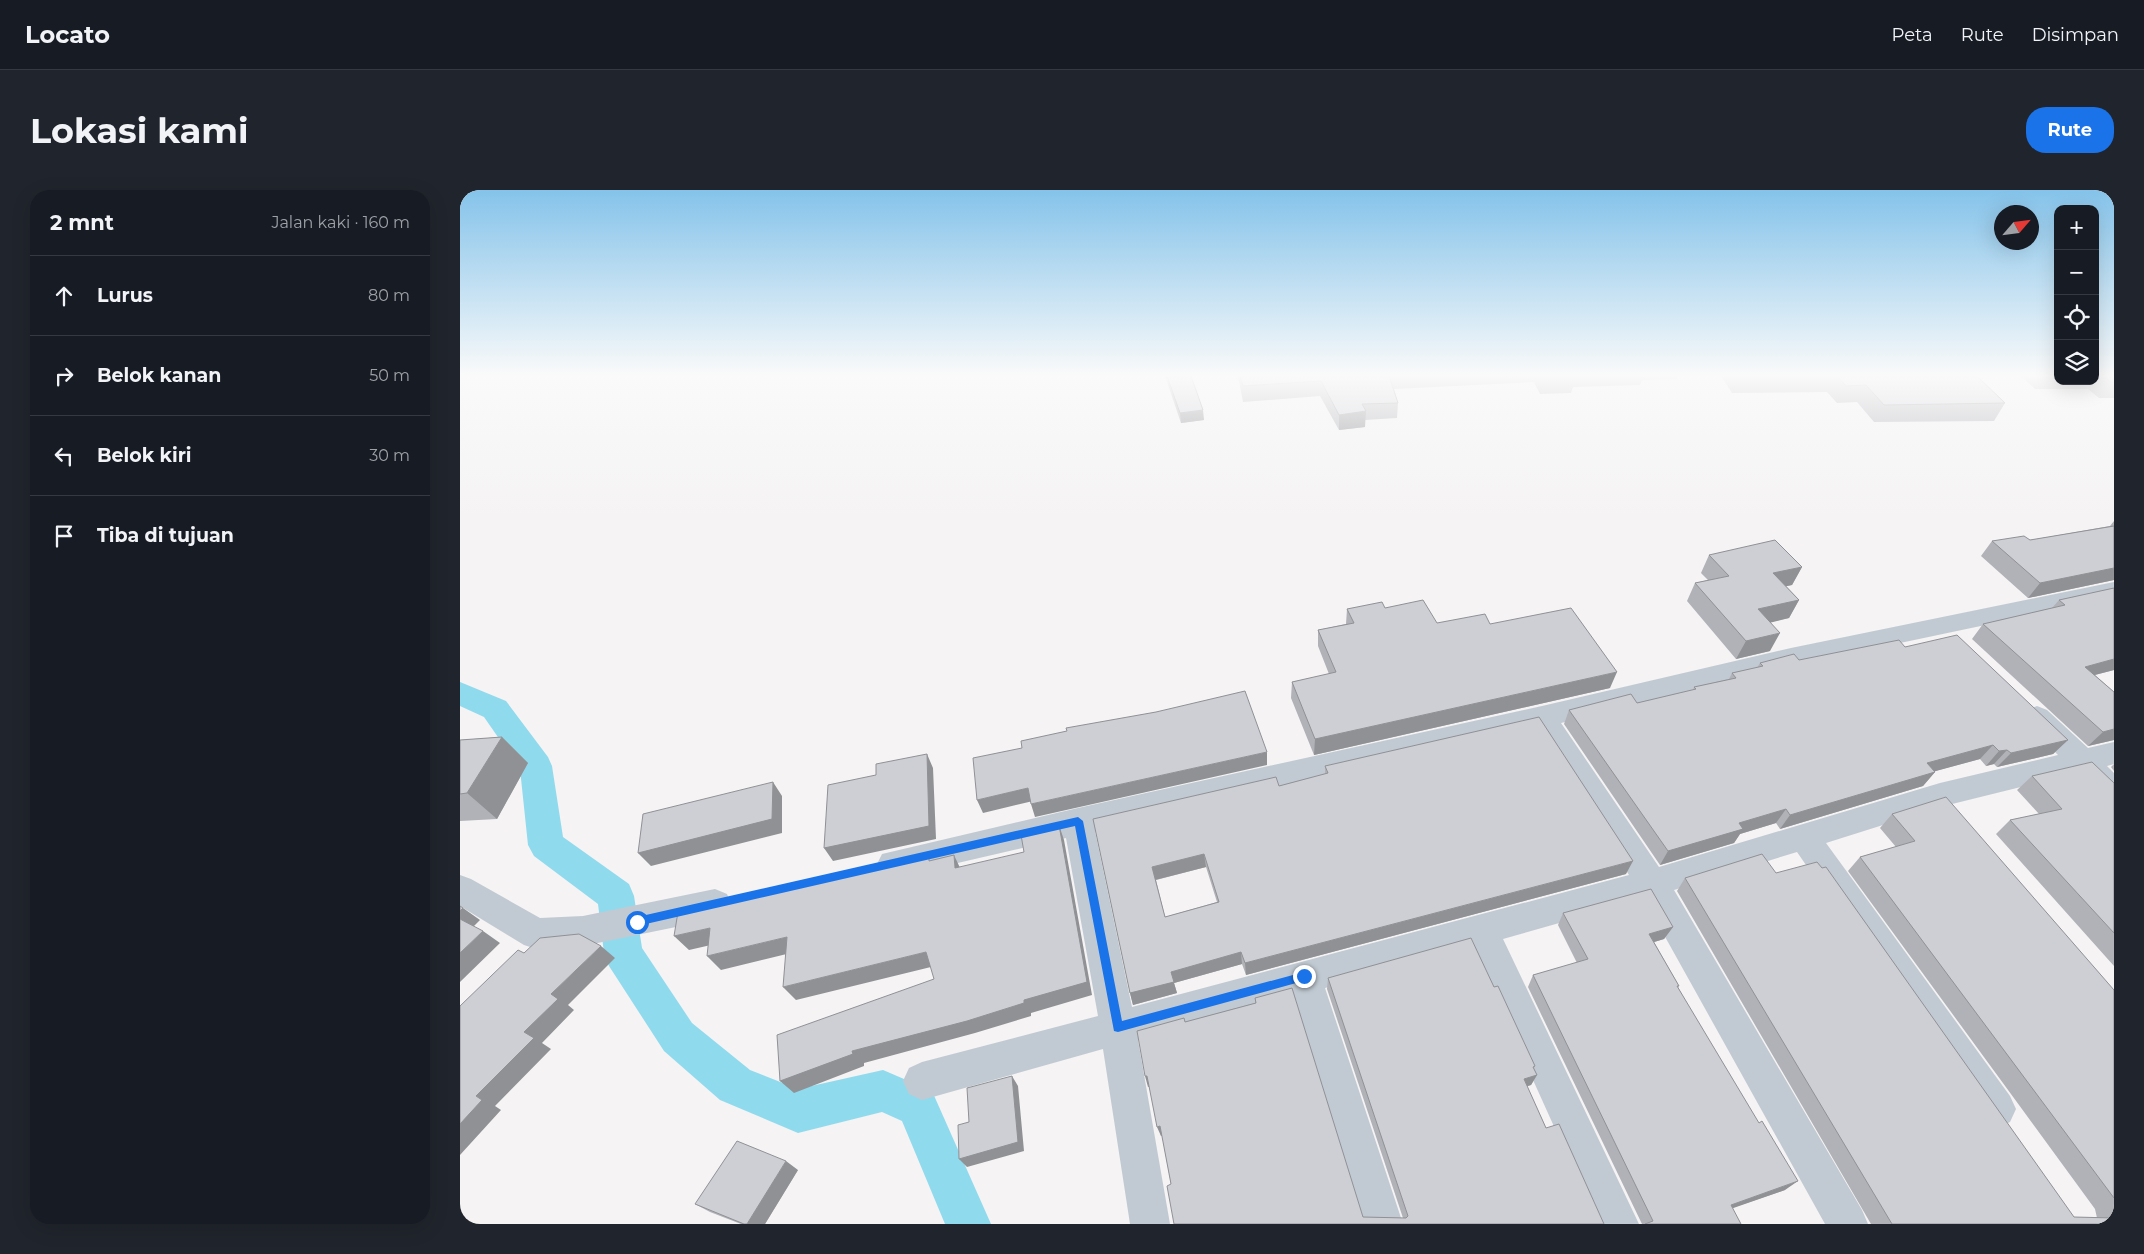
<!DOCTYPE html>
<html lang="id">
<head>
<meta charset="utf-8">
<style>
  body { margin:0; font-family:Montserrat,sans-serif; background:#20242c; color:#f1f3f6 }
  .controls { position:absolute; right:15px; top:15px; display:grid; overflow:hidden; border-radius:10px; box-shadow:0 5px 20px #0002 }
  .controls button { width:45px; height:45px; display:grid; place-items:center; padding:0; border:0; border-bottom:1px solid #363941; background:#171b24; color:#f1f3f6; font:25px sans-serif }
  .compass { position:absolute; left:1534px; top:15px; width:45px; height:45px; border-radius:50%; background:#171b24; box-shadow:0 5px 20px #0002; rotate:62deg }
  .stop { position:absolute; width:15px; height:15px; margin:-11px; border:4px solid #1a73e8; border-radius:50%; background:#fff }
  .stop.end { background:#1a73e8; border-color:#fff; box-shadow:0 1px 5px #0008 }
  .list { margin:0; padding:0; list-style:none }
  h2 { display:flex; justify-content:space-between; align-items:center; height:65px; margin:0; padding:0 20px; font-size:21px }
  h2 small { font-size:16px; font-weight:400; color:#9ea1a6 }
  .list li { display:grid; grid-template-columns:32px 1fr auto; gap:15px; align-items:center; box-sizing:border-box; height:80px; padding:0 20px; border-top:1px solid #363941 }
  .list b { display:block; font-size:19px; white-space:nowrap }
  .list em { font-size:16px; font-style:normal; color:#9ea1a6 }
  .icon { flex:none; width:28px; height:28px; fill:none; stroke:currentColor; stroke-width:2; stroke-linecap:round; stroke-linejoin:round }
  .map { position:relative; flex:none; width:1654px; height:1034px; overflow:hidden; border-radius:20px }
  header { display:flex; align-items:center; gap:30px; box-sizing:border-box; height:70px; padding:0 25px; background:#171b24; border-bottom:1px solid #363941 }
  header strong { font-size:24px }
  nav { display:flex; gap:28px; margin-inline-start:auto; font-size:18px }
  .intro { display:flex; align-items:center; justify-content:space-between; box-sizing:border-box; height:120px; padding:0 30px }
  h1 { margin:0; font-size:35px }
  .button { padding:12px 22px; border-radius:20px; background:#1a73e8; color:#fff; font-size:18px; font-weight:700 }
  main { display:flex; gap:30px; padding:0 30px }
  aside { flex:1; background:#171b24; border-radius:20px; box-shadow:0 5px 20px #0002 }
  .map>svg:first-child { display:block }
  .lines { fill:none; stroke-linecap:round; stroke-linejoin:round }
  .canal { fill:#90daee; fill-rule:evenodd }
  .minor { fill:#c1cad2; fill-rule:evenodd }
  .wall { fill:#b0b2b7; fill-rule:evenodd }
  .shaded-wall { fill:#909195 }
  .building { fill:#cdcfd5; stroke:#909195; fill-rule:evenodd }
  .route { fill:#1a73e8 }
</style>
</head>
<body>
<header>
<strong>Locato</strong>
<nav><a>Peta</a><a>Rute</a><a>Disimpan</a></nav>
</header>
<div class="intro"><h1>Lokasi kami</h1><a class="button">Rute</a></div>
<main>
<aside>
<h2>2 mnt<small>Jalan kaki · 160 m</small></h2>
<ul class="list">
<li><svg class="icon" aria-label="ahead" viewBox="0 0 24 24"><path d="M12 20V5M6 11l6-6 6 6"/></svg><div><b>Lurus</b></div><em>80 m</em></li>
<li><svg class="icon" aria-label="right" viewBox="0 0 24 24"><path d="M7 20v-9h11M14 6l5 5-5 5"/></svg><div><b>Belok kanan</b></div><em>50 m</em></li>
<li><svg class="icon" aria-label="left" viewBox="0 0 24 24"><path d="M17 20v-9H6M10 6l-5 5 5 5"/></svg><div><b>Belok kiri</b></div><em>30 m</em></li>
<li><svg class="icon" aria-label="arrive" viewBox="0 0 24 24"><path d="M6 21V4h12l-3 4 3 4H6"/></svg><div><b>Tiba di tujuan</b></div></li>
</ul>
</aside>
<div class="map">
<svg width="1654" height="1034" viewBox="0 0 1654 1034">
  <rect width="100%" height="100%" fill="#f5f3f3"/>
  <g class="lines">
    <!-- canal -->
    <path class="canal" d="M 0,492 L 46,511 L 88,567 L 92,576 L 103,647 L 169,694 L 174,706 L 182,758 L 232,833 L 290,880 L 338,899 L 423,880 L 472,901 L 531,1034 L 485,1034 L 442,931 L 422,922 L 338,943 L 260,910 L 204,861 L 149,776 L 144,763 L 138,714 L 74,666 L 68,655 L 60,579 L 24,527 L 0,516 Z"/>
    <!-- minor -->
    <path class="minor" d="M 1654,392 L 1654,408 L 1331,476 L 1101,533 L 1199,677 L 1480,593 L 1598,565 L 1567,534 L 1563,527 L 1567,520 L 1577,516 L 1587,520 L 1628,558 L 1654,552 L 1654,574 L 1647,576 L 1654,583 L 1654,613 L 1644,610 L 1617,583 L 1480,617 L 1366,653 L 1550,906 L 1556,919 L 1550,932 L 1537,938 L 1524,932 L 1337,662 L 1214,700 L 1402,1020 L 1408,1034 L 1365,1034 L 1184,709 L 1043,749 L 1179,1034 L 1138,1034 L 1013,757 L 865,798 L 943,1034 L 903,1034 L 833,807 L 678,850 L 710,1034 L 670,1034 L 643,859 L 462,910 L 449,904 L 443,891 L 449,878 L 462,872 L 638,826 L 606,648 L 433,688 L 422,684 L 417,674 L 422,664 L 618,618 L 1082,516 L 1331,458 ZM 1075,539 L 1169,685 L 672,817 L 635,641 Z
      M 0,685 L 11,689 L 80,728 L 123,726 L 255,699 L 267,704 L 271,714 L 267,724 L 255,729 L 123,756 L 76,759 L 64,755 L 0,716 Z"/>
  </g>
  <!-- wall -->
  <path class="wall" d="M 705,186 L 731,186 L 744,230 L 721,233 Z
    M 778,186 L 1218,186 L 1217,189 L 1182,190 L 1180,195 L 1113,197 L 1111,203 L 1080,204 L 1074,192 L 934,199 L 938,213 L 937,228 L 905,230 L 905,237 L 879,240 L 860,206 L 783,212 Z
    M 1261,186 L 1517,186 L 1545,213 L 1534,231 L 1414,232 L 1397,212 L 1377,213 L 1367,202 L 1272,203 Z
    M 1561,186 L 1598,186 L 1598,191 L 1635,191 L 1635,186 L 1654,186 L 1654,208 L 1639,208 L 1628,199 L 1575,199 Z
    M 1654,331 L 1654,390 L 1568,408 L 1521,366 L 1532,351 L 1570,350 L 1650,336 Z
    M 1249,365 L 1342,377 L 1332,395 L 1326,396 L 1339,410 L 1329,428 L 1310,432 L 1310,461 L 1276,469 L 1227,411 L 1235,393 L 1248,390 L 1241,383 Z
    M 1654,398 L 1654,480 L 1635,485 L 1654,502 L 1654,550 L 1628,556 L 1512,449 L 1523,434 L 1592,418 L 1599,410 Z
    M 925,418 L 977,433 L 1030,434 L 1150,498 L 854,565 L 831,508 L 832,492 L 869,484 L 858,456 L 858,440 L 886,434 L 887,419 Z
    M 1445,457 L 1608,550 L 1593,564 L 1537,577 L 1534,574 L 1526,576 L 1520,569 L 1475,581 L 1475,582 L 1463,596 L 1320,639 L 1316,633 L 1280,644 L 1274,653 L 1200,675 L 1104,534 L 1109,520 L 1177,513 L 1233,500 L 1234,497 L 1269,489 L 1272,483 L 1297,478 L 1300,473 L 1339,470 Z
    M 42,547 L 68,573 L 37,629 L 0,631 L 0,550 Z
    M 1654,574 L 1654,581 L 1651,577 Z
    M 865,576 L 1166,684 L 786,785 L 782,774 L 714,793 L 717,803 L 673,815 L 670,803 L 633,629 L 819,596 L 865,584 ZM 746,677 L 757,712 L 705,727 L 696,690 Z
    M 1572,586 L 1654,593 L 1654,776 L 1536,644 L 1550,630 L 1579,624 L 1557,600 Z
    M 1432,624 L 1654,800 L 1654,1034 L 1411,1034 L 1217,701 L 1225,688 L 1316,683 L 1614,1027 L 1637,1028 L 1635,1019 L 1388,681 L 1400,667 L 1436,657 L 1420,638 Z
    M 1103,723 L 1213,737 L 1204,749 L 1194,752 L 1219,796 L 1218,797 L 1325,1000 L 1272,1018 L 1281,1034 L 1182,1034 L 1068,797 L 1073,785 L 1117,773 L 1098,735 Z
    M 868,788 L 1034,797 L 1075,876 L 1074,878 L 1077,885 L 1071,895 L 1067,896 L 1086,938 L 1144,1034 L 714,1034 L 711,994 L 702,946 L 701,946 L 689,896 L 688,897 L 725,832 L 795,813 L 795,808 L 903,1027 L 943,1028 L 867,799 Z
    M 338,980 L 305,1034 L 281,1034 L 250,1022 L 235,1014 Z"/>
  <!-- shaded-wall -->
  <path class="shaded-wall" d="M 743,220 L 744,230 L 721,233 L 720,223 Z
    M 906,221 L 905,237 L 879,240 L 879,225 Z
    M 1342,377 L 1332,395 L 1303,401 L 1313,383 Z
    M 1654,378 L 1654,390 L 1568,408 L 1580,393 Z
    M 1339,410 L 1329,428 L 1289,438 L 1298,419 Z
    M 1320,443 L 1310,461 L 1276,469 L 1286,451 Z
    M 1654,469 L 1654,480 L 1611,491 L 1625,477 Z
    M 1157,482 L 1150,498 L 854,565 L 855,549 Z
    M 1654,539 L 1654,550 L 1628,556 L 1643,542 Z
    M 42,547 L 68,573 L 37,629 L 7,603 Z
    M 1608,550 L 1593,564 L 1537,577 L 1551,563 Z
    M 1533,555 L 1520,569 L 1454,587 L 1467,573 Z
    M 1547,560 L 1534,574 L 1526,576 L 1539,561 Z
    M 807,562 L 807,575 L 575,627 L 571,614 Z
    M 467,564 L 473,578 L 476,649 L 373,671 L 364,658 Z
    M 1475,582 L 1463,596 L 1320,639 L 1330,625 Z
    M 313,592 L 322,606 L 322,643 L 191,676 L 178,663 Z
    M 568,598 L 573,611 L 523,623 L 517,610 Z
    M 1326,619 L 1316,633 L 1280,644 L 1274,653 L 1200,675 L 1208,661 L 1279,633 Z
    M 599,635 L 604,650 L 632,805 L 571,823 L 571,826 L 515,843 L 404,873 L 404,876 L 334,903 L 320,891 L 392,861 L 564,810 Z
    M 744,664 L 746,677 L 695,690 L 692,677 Z
    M 494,665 L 501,680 L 495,678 Z
    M 1173,671 L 1166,684 L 786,785 L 785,773 Z
    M 3,718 L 20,730 L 12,738 L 0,730 L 0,721 Z
    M 1213,737 L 1204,749 L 1181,756 L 1189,744 Z
    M 250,738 L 264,752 L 229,760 L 214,746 Z
    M 23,741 L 40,753 L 0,792 L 0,763 Z
    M 327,747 L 339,761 L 261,780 L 247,766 Z
    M 141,756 L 155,768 L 108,815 L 114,820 L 82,853 L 91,859 L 35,916 L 41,920 L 0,965 L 0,934 L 16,906 L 91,804 Z
    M 466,762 L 475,776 L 336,810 L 323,797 Z
    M 781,762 L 782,774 L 714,793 L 717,803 L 673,815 L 670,803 L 711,782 Z
    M 1077,885 L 1071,895 L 1059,899 L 1064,889 Z
    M 552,886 L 558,896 L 564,961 L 507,977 L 499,969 Z
    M 685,886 L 687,886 L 691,896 L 688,897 Z
    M 700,936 L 703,946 L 701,946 L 697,937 Z
    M 326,971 L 338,980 L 305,1034 L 287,1034 Z
    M 1338,991 L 1325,1000 L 1259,1023 L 1271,1015 Z"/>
  <!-- building -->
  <path class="building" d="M 707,186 L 731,186 L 743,220 L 720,223 Z
    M 780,186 L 929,186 L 938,213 L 902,214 L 906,221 L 879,225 L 861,191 L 783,196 Z
    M 1082,186 L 1114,186 L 1115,188 L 1083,188 Z
    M 1377,186 L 1517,186 L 1545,213 L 1424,215 L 1406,195 L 1386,196 Z
    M 1643,186 L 1654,186 L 1654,192 L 1651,192 Z
    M 1654,336 L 1654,378 L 1580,393 L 1532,351 L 1564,346 L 1570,350 Z
    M 1315,350 L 1342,377 L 1313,383 L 1339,410 L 1298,419 L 1320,443 L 1286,451 L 1235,393 L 1269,386 L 1249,365 Z
    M 1654,398 L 1654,469 L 1625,477 L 1654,502 L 1654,539 L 1643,542 L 1523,434 L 1605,415 L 1599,410 Z
    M 963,410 L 977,433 L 1025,424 L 1030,434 L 1111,418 L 1157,482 L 855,549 L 832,492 L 876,482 L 858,440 L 894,433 L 887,419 L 922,412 L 925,418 Z
    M 1497,445 L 1608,550 L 1551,563 L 1547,560 L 1539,561 L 1533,555 L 1467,573 L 1475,582 L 1330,625 L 1326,619 L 1279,633 L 1283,639 L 1208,661 L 1109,520 L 1171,504 L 1177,513 L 1236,499 L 1234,497 L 1276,488 L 1272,483 L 1303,476 L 1300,473 L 1334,464 L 1339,470 L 1439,450 L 1445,457 Z
    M 785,501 L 807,562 L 571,614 L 568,598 L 517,610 L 513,568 L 562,558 L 561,551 L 607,541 L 606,538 L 696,522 Z
    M 1079,527 L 1173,671 L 785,773 L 781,762 L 711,782 L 714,792 L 670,803 L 633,629 L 816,587 L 819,596 L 868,583 L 865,576 ZM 744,664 L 759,712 L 705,727 L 692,677 Z
    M 42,547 L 7,603 L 0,604 L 0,550 Z
    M 467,564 L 469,636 L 364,658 L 368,595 L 416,585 L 416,574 Z
    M 1632,572 L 1654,593 L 1654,743 L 1550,630 L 1602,619 L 1572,586 Z
    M 313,592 L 312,629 L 178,663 L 183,624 Z
    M 1486,607 L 1654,800 L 1654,1008 L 1400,667 L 1455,651 L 1432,624 Z
    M 599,635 L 627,792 L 564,810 L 564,813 L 507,831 L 392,861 L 393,864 L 320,891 L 317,845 L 474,789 L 466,762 L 323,797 L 327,747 L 247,766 L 250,738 L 214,746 L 218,722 L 469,665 L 469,671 L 494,665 L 495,678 L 564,662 L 561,645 Z
    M 1302,664 L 1316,683 L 1357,672 L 1362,678 L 1366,677 L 1614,1027 L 1654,1028 L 1654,1034 L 1432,1034 L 1225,688 Z
    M 1191,699 L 1213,737 L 1189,744 L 1219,796 L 1217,796 L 1299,933 L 1302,931 L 1338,991 L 1271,1015 L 1281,1034 L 1185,1034 L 1193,1031 L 1073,785 L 1128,769 L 1103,723 Z
    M 0,716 L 3,718 L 0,721 Z
    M 0,729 L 23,741 L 0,763 Z
    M 119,744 L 141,756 L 91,804 L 98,809 L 64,842 L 74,848 L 16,906 L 22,910 L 0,934 L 0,816 L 58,760 L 64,763 L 80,748 Z
    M 1011,748 L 1034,797 L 1038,796 L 1075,876 L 1073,877 L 1077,885 L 1064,889 L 1086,938 L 1099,934 L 1144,1034 L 714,1034 L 707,996 L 711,994 L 700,936 L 697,937 L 687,886 L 685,886 L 677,841 L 724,828 L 725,832 L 796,813 L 795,808 L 832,798 L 903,1027 L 946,1028 L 948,1026 L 868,788 Z
    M 552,886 L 558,952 L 499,969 L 498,935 L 509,932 L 507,898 Z
    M 277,951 L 326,971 L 287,1034 L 284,1034 L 235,1014 Z"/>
  <!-- sky -->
  <linearGradient id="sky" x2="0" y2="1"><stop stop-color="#85c3ea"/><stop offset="0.56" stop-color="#fafafa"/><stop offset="1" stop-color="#fafafa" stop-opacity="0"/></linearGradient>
  <rect width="1654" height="331" fill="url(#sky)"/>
  <!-- route -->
  <path class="route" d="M 618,627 L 623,631 L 662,831 L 844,782 L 847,783 L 847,790 L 658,842 L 654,841 L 615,636 L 177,736 L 172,732 L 177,727 Z"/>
</svg>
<div class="controls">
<button>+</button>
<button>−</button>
<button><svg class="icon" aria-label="locate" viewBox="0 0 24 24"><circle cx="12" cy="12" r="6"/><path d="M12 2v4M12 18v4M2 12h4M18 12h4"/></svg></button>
<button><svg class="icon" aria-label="layers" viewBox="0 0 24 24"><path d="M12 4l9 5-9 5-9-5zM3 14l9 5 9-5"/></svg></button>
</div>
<svg class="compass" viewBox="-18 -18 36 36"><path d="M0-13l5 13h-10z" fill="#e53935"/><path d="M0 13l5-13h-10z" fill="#9ea1a6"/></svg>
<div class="stop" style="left:177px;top:732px"></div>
<div class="stop end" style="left:844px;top:786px"></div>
</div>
</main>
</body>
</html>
